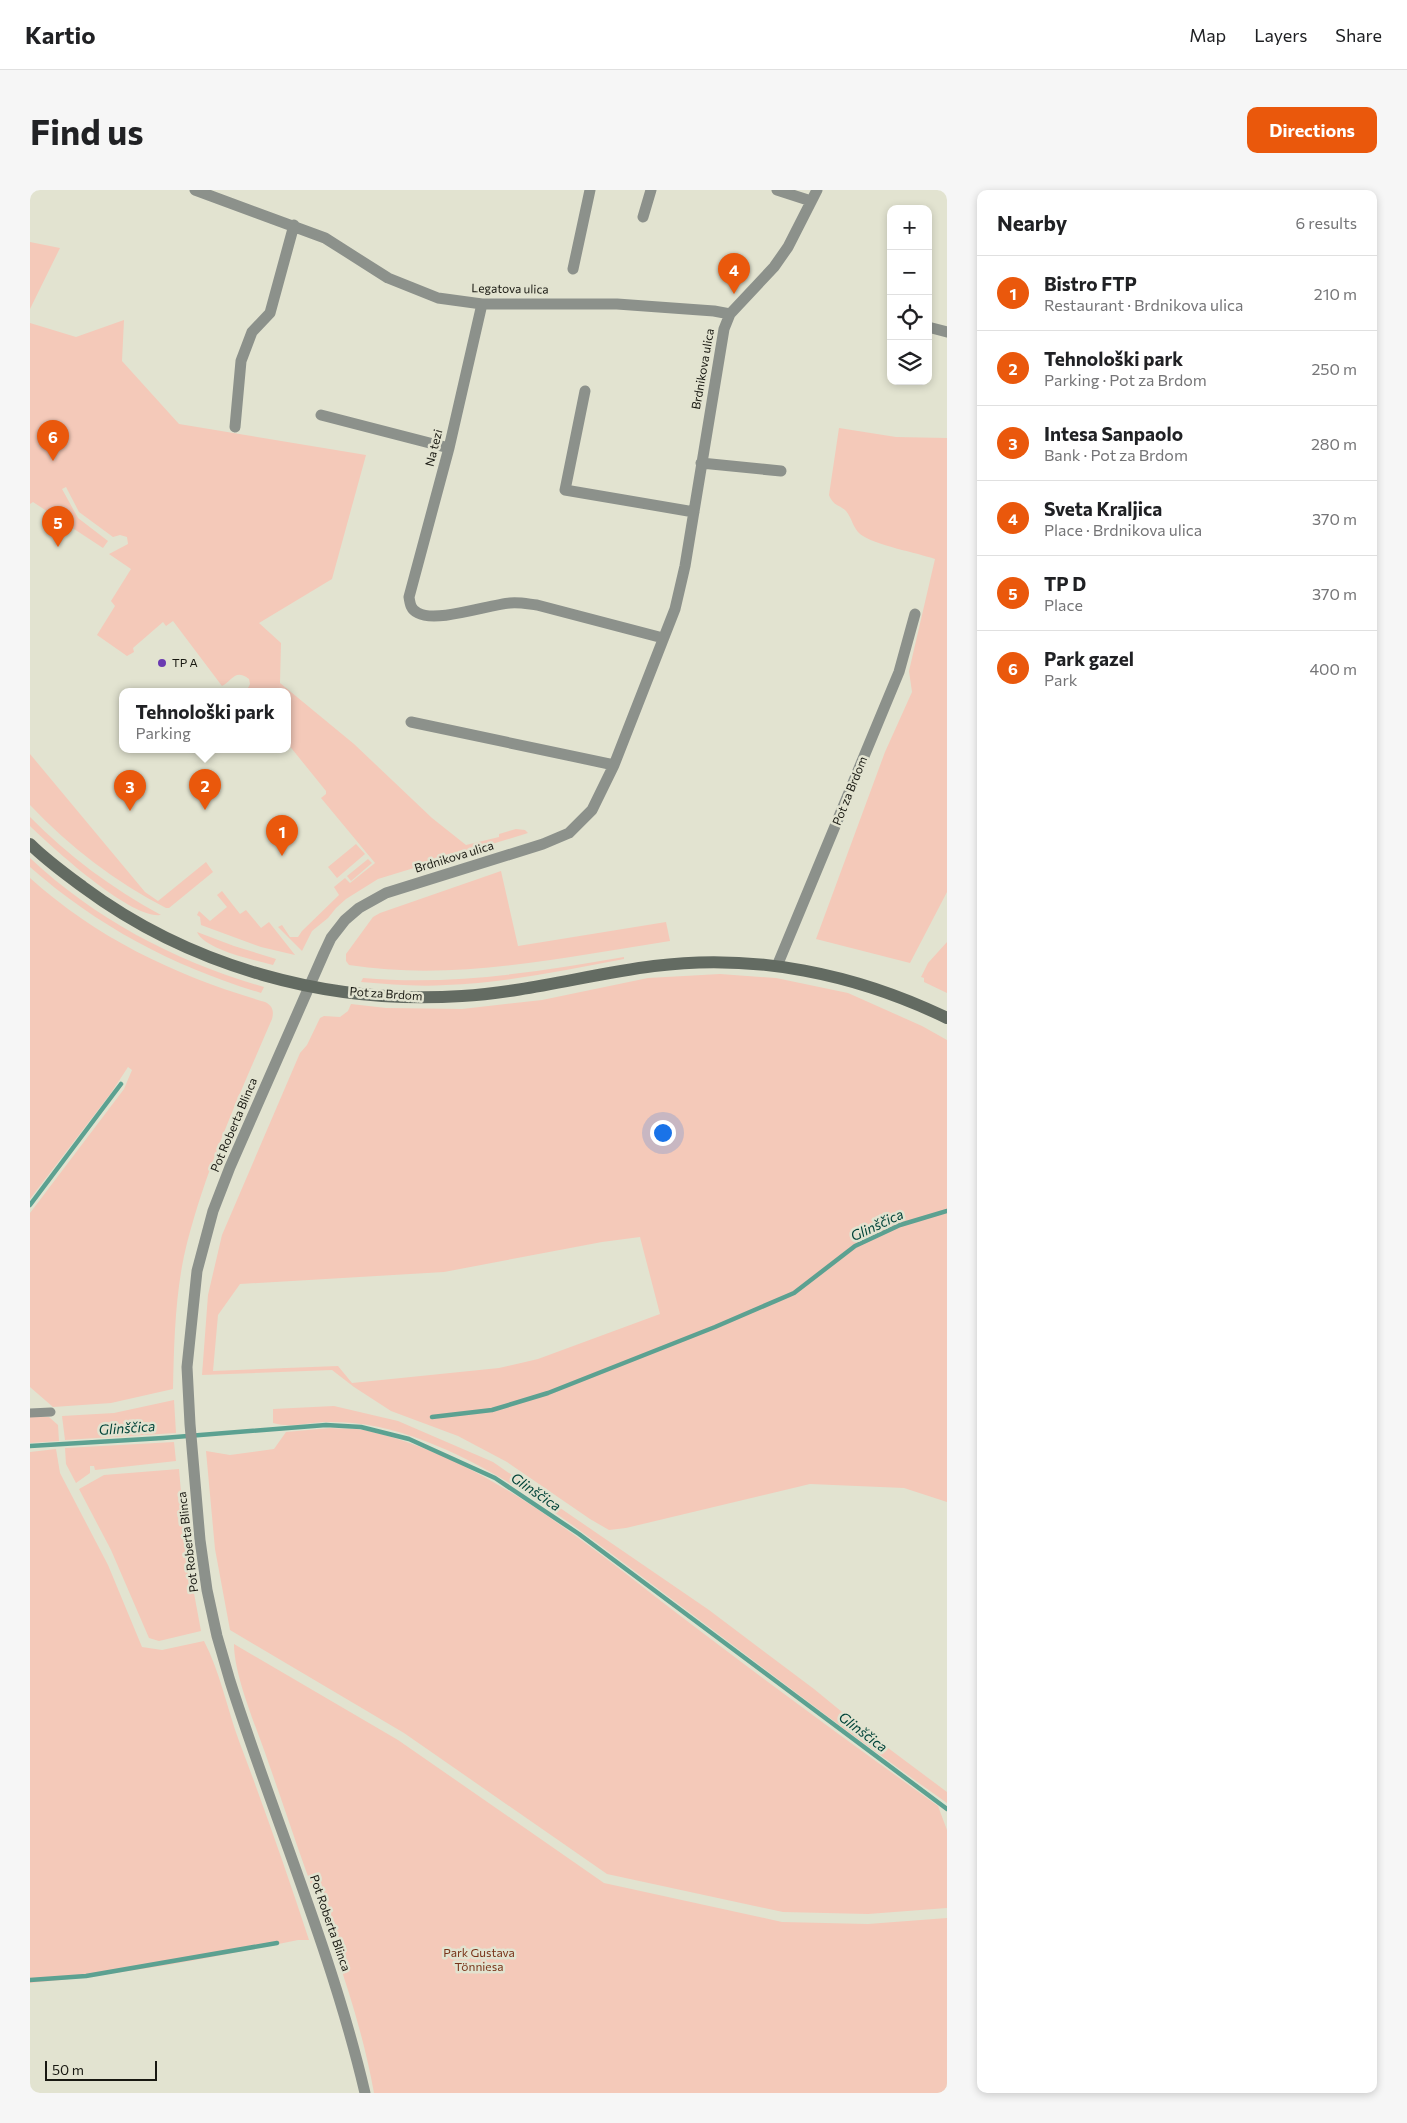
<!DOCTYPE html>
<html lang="en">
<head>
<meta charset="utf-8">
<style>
  body { margin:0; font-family:Commissioner,sans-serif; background:#f6f6f6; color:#202124 }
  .controls { position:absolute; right:15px; top:15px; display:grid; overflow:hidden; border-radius:10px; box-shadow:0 2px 8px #0003 }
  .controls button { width:45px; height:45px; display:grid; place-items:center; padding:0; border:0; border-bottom:1px solid #e0e0e0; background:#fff; color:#202124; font:25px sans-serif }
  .scale { position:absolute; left:15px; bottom:12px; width:112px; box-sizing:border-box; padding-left:5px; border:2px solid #181811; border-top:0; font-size:14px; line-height:18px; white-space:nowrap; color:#181811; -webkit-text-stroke:4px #e2e3d0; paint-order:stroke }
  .you { position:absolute; left:632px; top:942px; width:18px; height:18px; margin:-12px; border:4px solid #fff; border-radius:50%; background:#1a73e8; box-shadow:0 0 0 8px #1a73e833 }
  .badge { display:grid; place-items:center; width:32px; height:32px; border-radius:50%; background:#ea580c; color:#fff; font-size:16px; font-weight:700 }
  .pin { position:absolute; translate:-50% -41px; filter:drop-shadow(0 1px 2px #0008) }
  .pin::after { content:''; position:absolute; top:26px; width:18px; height:15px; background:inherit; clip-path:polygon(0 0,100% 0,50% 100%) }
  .popup { position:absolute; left:89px; top:498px; width:172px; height:65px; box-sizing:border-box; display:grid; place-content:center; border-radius:10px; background:#fff; filter:drop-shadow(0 1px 4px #0005); font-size:16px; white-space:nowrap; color:#757577 }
  .popup b { font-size:19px; color:#202124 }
  .popup::after { content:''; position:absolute; left:50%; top:100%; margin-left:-10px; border:10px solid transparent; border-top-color:#fff }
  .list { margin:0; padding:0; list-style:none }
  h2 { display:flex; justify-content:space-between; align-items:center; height:65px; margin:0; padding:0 20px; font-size:21px }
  h2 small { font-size:16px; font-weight:400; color:#757577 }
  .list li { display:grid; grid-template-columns:32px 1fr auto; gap:15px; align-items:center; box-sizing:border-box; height:75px; padding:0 20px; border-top:1px solid #e0e0e0 }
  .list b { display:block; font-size:19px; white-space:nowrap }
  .list p { margin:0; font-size:16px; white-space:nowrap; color:#757577 }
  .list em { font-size:16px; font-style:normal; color:#757577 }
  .icon { flex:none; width:28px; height:28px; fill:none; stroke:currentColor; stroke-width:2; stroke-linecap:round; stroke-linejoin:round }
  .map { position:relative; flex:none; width:917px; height:1903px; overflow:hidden; border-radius:10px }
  header { display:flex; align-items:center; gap:30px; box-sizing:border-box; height:70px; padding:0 25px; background:#fff; border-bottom:1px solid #e0e0e0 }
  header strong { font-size:24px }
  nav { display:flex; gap:28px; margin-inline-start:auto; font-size:18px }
  .intro { display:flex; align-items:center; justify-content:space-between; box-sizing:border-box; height:120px; padding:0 30px }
  h1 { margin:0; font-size:35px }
  .button { padding:12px 22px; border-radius:10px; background:#ea580c; color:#fff; font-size:18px; font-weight:700 }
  main { display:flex; gap:30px; padding:0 30px }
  aside { flex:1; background:#fff; border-radius:10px; box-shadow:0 2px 8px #0003 }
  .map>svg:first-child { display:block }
  .green { fill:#f4c9b9; fill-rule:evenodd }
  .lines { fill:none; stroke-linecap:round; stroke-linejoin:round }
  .stream { stroke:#5ca191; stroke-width:4.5 }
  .pedestrian { stroke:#8c918b; stroke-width:9 }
  .minor { stroke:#8c918b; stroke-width:11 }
  .secondary { stroke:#636b62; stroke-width:12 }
  .poi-dot { fill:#6a3ab1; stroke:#e2e3d0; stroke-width:2 }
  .labels { text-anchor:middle; stroke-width:5; stroke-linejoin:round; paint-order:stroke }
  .street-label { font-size:12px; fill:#181811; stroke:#e2e3d0 }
  .poi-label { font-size:12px; fill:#181811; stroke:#e2e3d0; text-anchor:start }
  .park-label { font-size:12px; fill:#783318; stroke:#e2e3d0 }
  .water-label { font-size:14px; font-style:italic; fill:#014338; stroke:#e2e3d0 }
</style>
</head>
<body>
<header>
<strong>Kartio</strong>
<nav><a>Map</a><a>Layers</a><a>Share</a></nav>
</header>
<div class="intro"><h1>Find us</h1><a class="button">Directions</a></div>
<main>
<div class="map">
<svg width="917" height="1903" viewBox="0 0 917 1903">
  <rect width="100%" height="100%" fill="#e2e3d0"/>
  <!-- green -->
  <path class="green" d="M 0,52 L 30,58 L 0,119 Z
    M 94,130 L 92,171 L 149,234 L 336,265 L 302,389 L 229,433 L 251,453 L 250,493 L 324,554 L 402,628 L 436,655 L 469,647 L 469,644 L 486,639 L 495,640 L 498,643 L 348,689 L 316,709 L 306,718 L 298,728 L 282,741 L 272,761 L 248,737 L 252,735 L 260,747 L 268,747 L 272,741 L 309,705 L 304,697 L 315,688 L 320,693 L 345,673 L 291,608 L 296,604 L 296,601 L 258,554 L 258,501 L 219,501 L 218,498 L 220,494 L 219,489 C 205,478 202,491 192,496 L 143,431 L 136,436 L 133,432 L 103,458 L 104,462 L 97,466 L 67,445 L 85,416 L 81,411 L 101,379 L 79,364 L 98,354 L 97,347 L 90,345 L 83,347 L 49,322 L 36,297 L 32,299 L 48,328 L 78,351 L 73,358 L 3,312 L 0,314 L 0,133 L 46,147 Z
    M 809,238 L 866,247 L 917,248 L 917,702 L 880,773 L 786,749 L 855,562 L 882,502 L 879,481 L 905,369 C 888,363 844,355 830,344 C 823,338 822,328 816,321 C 809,314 804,317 799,305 Z
    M 0,564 L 115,702 L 128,711 L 176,672 L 183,682 L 139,718 L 136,718 C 85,692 40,657 0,615 Z
    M 0,627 C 38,666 83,699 131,725 C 100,729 23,658 0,636 Z
    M 326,654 L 335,664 L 307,688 L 298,677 Z
    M 0,668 C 66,730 147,772 234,797 L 231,803 C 145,777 68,737 0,677 Z
    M 338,669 L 342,673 L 321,691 L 317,686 Z
    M 471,681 L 488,756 L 636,732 L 640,751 C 534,767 426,792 319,775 L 316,771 L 316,764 L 343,727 L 350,723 Z
    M 0,688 C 69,750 147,786 235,812 C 243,816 244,821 242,829 C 209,906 173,984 154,1066 C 145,1109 144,1155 143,1199 L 81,1213 L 23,1217 L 0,1197 L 0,1023 L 94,899 L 102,880 L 98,877 L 81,903 L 0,1009 Z
    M 192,701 L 210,724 L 216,720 L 231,738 L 239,732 L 265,765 L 231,757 L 171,735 L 170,727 L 167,725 L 169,721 L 180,731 L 197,717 L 187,705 Z
    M 167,742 L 204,756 L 246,769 L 243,775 C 225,770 175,760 167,742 Z
    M 917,752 L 917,803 L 894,792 L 894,788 L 891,787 L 898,773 Z
    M 594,767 L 594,769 C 535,780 476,793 416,795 C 387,797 359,794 331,792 L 333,788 C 424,796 505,782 594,767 Z
    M 690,784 L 746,788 L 818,803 L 892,836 L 917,850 L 917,1312 L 874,1298 L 780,1294 L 596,1338 L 579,1340 L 560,1329 L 477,1272 L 428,1246 L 361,1221 L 324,1197 L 302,1180 L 172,1185 L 178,1105 L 192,1045 L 270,863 L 277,855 L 290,828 L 294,826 L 310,827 L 318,821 L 321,814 L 356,818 L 432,819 L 512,810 L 618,788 ZM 610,1047 L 630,1124 L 508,1169 L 469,1178 L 322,1193 L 308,1176 L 183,1181 L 188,1125 L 210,1094 L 414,1082 L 572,1052 Z
    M 144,1210 L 146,1243 L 35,1250 L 32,1226 L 84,1223 Z
    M 304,1216 L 368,1231 L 463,1272 L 679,1420 L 784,1499 L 834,1540 L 917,1602 L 917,1613 C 817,1543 721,1468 623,1395 C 552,1342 479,1283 395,1251 C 362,1238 330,1231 294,1232 C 277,1233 260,1238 243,1233 L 243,1219 Z
    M 0,1227 L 19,1227 L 28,1235 L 29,1251 L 0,1253 Z
    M 300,1238 C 311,1239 323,1238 334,1240 C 461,1268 564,1361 665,1437 C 745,1498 826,1557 908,1616 L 917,1640 L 917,1718 L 838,1724 L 753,1722 L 577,1684 L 374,1543 L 200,1440 L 185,1359 L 176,1261 L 200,1265 L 244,1259 L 256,1242 Z
    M 144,1252 L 146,1271 L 65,1280 L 64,1276 L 60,1276 L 60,1283 L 46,1293 L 36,1274 L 35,1258 Z
    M 26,1259 L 30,1283 L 78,1375 L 112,1457 L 132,1460 L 174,1451 C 190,1482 197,1518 209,1551 C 234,1617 257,1683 279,1750 L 268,1750 C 179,1768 91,1785 0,1793 L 0,1262 Z
    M 149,1279 L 156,1360 L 171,1441 L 129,1451 L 119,1448 L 81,1360 L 49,1299 L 74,1285 Z
    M 204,1454 L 368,1550 L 574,1693 L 752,1732 L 838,1734 L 917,1728 L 917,1903 L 344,1903 C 330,1825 302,1751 275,1678 C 263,1644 252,1611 240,1577 C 229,1543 204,1488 204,1454 Z"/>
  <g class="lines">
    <!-- stream -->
    <path class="stream" d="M 0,1015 L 91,894
      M 402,1227 L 462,1220 L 518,1203 L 685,1137 L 764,1103 L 825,1056 L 870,1035 L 917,1021
      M 0,1256 L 133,1248 L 296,1235 L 331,1237 L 379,1249 L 465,1288 L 549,1344 L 917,1619
      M 0,1790 L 56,1786 L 247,1753"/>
    <!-- pedestrian -->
    <path class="pedestrian" d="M 0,1223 L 21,1222"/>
    <!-- minor -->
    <path class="minor" d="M 165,0 L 295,48 L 358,88 L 408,108 L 452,114 L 587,114 L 684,121 L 700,124
      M 747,0 L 781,11
      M 613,27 L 621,0
      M 543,79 L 560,0
      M 452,114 L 419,258 L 379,407 C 380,414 381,420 388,423 C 406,433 458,415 480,413 C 489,412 498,414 507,415 L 633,448
      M 898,137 L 917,142
      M 555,201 L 535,300 L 664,322
      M 291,225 L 419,258
      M 205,237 L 211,171 L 222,142 L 240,123 L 264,35
      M 671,273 L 751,281
      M 381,532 L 584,575
      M 747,776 L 869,482 L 885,424
      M 335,1903 C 302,1762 244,1629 200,1491 L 187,1446 L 177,1400 L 170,1350 L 160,1234 L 157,1177 L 167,1081 L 183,1021 L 200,977 L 294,763 L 301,748 L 315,730 L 329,718 L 356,703 L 513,654 L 539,643 L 562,620 L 584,575 L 645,419 L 655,376 L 694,139 L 700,124 L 744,77 L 758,57 L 787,0"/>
    <!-- secondary -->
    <path class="secondary" d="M 0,654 C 16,670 34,683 53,697 C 161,777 298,815 432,806 C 498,802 560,784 624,776 C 725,763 826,784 917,828"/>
  </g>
  <!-- markers -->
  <circle class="poi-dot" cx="132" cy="473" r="5"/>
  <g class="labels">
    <!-- street labels -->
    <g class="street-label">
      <text transform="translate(480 99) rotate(1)" y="4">Legatova ulica</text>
      <text transform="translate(673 179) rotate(-80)" y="4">Brdnikova ulica</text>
      <text transform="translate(404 258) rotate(-76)" y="4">Na tezi</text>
      <text transform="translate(820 601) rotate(-68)" y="4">Pot za Brdom</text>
      <text transform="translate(424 667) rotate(-17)" y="4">Brdnikova ulica</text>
      <text transform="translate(356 804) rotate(4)" y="4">Pot za Brdom</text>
      <text transform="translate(204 935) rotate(-67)" y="4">Pot Roberta Blinca</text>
      <text transform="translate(158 1352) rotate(-97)" y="4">Pot Roberta Blinca</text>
      <text transform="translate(300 1733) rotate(71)" y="4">Pot Roberta Blinca</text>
    </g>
    <!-- poi labels -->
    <g class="poi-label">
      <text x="142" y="477">TP A</text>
    </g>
    <!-- park labels -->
    <g class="park-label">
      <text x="449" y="1767">Park Gustava<tspan x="449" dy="14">Tönniesa</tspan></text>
    </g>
    <!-- water labels -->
    <g class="water-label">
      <text transform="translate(847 1035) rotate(-25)" y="5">Glinščica</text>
      <text transform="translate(97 1238) rotate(-4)" y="5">Glinščica</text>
      <text transform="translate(506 1302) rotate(34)" y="5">Glinščica</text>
      <text transform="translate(833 1542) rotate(37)" y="5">Glinščica</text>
    </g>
  </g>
</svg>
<div class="controls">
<button>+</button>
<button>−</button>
<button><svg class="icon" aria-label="locate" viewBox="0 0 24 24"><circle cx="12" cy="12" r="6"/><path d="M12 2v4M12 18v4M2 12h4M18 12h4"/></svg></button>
<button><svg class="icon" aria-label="layers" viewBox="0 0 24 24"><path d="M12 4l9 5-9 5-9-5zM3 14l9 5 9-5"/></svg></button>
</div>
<div class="scale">50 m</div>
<div class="you"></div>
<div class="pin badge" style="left:252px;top:666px">1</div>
<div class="pin badge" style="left:175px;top:620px">2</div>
<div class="popup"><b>Tehnološki park</b>Parking</div>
<div class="pin badge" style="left:100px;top:621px">3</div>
<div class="pin badge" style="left:704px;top:104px">4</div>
<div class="pin badge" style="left:28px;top:357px">5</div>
<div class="pin badge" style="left:23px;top:271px">6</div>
</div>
<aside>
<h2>Nearby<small>6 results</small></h2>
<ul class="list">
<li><span class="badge">1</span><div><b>Bistro FTP</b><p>Restaurant · Brdnikova ulica</p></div><em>210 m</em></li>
<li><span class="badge">2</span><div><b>Tehnološki park</b><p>Parking · Pot za Brdom</p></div><em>250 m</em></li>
<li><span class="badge">3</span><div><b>Intesa Sanpaolo</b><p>Bank · Pot za Brdom</p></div><em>280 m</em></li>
<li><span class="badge">4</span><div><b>Sveta Kraljica</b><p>Place · Brdnikova ulica</p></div><em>370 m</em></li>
<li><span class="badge">5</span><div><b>TP D</b><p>Place</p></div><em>370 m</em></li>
<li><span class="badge">6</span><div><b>Park gazel</b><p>Park</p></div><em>400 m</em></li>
</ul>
</aside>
</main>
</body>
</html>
